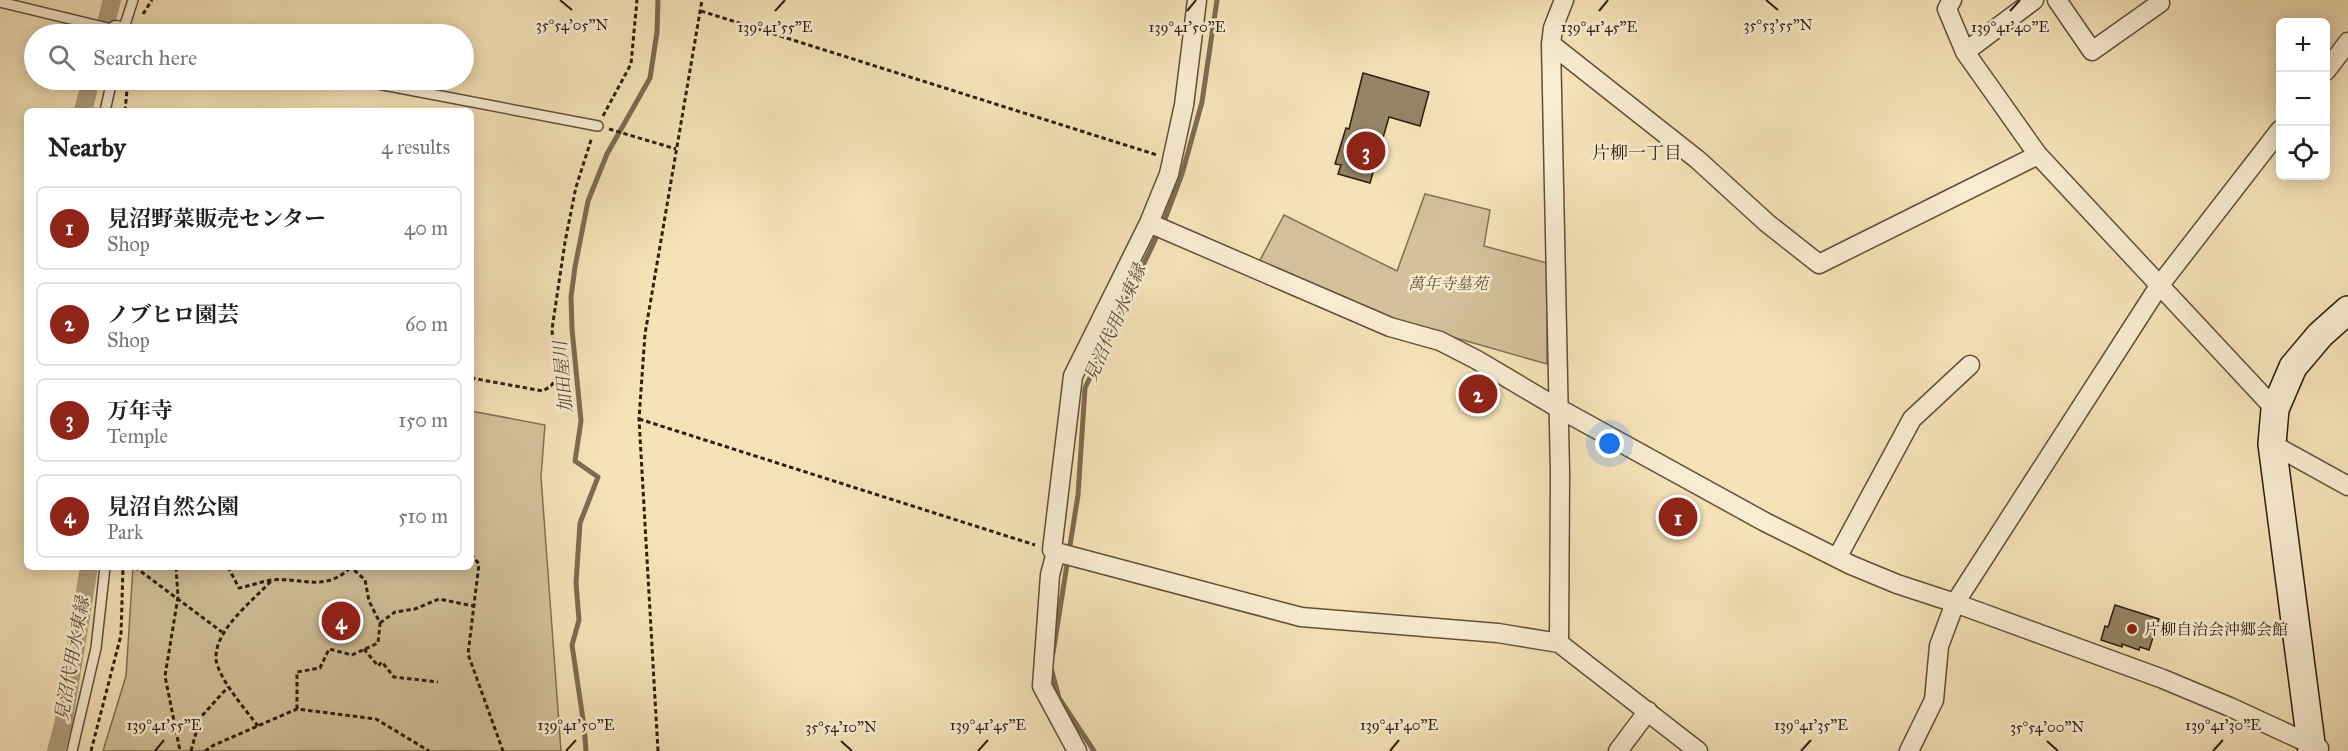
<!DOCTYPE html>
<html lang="en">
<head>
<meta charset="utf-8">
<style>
  body { margin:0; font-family:"IM FELL Great Primer","Noto Serif JP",serif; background:#f2f2f2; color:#202124 }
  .controls { position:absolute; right:18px; top:18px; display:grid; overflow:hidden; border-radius:9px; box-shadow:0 3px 15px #0003 }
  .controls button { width:54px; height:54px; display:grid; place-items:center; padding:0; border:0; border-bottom:2px solid #e0e0e0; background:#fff; color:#202124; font:30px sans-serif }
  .you { position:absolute; left:1610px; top:444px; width:21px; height:21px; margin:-15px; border:4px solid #fff; border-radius:50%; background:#1a73e8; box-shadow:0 0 0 9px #1a73e833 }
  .badge { display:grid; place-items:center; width:39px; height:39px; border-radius:50%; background:#8f2418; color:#fff; font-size:20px; font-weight:700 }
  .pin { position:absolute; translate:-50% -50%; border:3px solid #fff; box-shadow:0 2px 6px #0006 }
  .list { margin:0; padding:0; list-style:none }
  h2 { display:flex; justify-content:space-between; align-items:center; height:78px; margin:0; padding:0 24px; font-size:26px }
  h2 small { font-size:20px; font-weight:400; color:#757577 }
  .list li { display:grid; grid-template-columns:39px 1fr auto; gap:18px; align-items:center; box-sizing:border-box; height:84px; margin:0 12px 12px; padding:0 12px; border:2px solid #e0e0e0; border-radius:9px }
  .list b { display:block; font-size:22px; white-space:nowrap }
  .list p { margin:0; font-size:20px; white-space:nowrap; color:#757577 }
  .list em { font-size:20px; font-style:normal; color:#757577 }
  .icon { flex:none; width:33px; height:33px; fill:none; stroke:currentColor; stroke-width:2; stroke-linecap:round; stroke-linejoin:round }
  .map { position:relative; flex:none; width:2348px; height:751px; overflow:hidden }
  .search { position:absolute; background:#fff; box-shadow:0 3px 15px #0003; left:24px; top:24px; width:450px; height:66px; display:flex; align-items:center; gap:15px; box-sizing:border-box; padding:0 21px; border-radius:33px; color:#757577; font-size:22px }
  .panel { position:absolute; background:#fff; box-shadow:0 3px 15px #0003; left:24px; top:108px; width:450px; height:462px; border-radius:9px }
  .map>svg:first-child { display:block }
  .green { fill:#d3c19b; stroke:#807054; stroke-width:1.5 }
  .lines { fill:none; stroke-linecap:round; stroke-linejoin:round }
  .stream { stroke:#7d6b51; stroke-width:5 }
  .canal { stroke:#b19f7e; stroke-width:18 }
  .building { fill:#958466; stroke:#2e1e0e; stroke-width:1.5 }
  .lane-casing { stroke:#604f38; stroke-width:12 }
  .street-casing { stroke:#604f38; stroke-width:21 }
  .secondary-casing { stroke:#2e1e0e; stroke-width:30 }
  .path { stroke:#2e1e0e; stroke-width:3; stroke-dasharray:4.5 3; stroke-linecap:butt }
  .lane { stroke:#f8ecd1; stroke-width:9 }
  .street { stroke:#f8ecd1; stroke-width:18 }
  .secondary { stroke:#f8ecd1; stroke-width:27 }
  .ticks { fill:none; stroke:#2e1e0e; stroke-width:2 }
  .poi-dot { fill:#8f2418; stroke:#f8ecd1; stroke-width:2 }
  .labels { text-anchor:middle; stroke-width:5; stroke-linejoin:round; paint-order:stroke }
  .park-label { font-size:16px; font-style:italic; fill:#604f38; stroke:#f8ecd1 }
  .poi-label { font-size:16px; fill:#2e1e0e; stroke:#f8ecd1; text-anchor:start }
  .neighbourhood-label { font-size:18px; fill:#2e1e0e; stroke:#f8ecd1 }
  .water-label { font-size:18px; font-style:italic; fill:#5c4b35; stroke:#f8ecd1 }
  .ticks-label { font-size:15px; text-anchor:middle; fill:#2e1e0e; stroke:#f8ecd1; stroke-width:5; stroke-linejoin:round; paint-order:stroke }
</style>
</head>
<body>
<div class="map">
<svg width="2348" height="751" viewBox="0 0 2348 751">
  <rect width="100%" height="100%" fill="#f5e2b8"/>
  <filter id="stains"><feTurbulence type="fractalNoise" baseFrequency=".00333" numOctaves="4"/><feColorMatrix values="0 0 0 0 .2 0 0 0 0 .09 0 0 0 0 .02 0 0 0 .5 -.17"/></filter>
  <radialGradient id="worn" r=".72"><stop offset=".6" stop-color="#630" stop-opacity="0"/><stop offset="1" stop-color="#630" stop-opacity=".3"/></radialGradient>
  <!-- green -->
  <path class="green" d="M 1425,194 L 1490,210 L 1484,246 L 1547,263 L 1547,364 L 1382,317 L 1259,262 L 1284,215 L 1397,271 Z
    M 471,411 L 545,425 L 541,477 L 561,751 L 103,751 L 126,676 L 133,567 L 471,567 Z"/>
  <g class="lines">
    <!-- stream -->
    <path class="stream" d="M 1053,653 L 1078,495 L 1085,388 L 1165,219 L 1182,174 L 1202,102 L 1217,0
      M 1051,668 L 1059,698 L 1094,751
      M 586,751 L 584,726 L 572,645 L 579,620 L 576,583 L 580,523 L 598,477 L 575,461 L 581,421 L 572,329 L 571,297 L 575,267 L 588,201 L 607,154 L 650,78 L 657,32 L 658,0"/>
    <!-- canal -->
    <path class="canal" d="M 103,34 L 112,0
      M 83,111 L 91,80
      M 56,751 L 63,725 L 89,567"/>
  </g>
  <!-- building -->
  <path class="building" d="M 1363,73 L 1429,92 L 1420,126 L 1389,117 L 1370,183 L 1338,174 L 1341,165 L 1335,164 L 1346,128 L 1349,129 Z
    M 2115,605 L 2159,619 L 2149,650 L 2140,647 L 2139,650 L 2122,644 L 2122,647 L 2101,640 L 2105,626 L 2108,627 Z"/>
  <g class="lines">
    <defs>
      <path id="lane" d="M 0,2 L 116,30
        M 122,34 L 133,0
        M 357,80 L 598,126
        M 105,111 L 112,80
        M 72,751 L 96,648 L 105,567"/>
      <path id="street" d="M 1952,0 L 1947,9 L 1965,52 L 2038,155 L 2275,409
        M 2057,0 L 2092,51 L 2160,3 L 2158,0
        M 116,30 L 123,32
        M 1551,44 L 1698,160 L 1767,223 L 1819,264 L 2038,155
        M 1965,52 L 2034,0
        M 2326,71 L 2348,42
        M 1149,223 L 1390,327 L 1440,341 L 1477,360 L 1558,408 L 1765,522 L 1851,565 L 1897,584 L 1955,603 L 2163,679 L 2230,707 L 2319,748
        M 2272,444 L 2348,486
        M 1052,550 L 1073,376 L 1149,223 L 1169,174 L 1184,105 L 1197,0
        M 1837,558 L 1912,419 L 1970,365
        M 1559,643 L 1560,473 L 1551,44 L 1553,28 L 1564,0
        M 1077,751 L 1042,686 L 1050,575 L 1056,552 L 1301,617 L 1498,633 L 1559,643 L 1698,751
        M 1618,751 L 1648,711
        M 1909,751 L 1934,700 L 1939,646 L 1955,603 L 2159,286 L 2280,130"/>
      <path id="secondary" d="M 2312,751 L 2272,444 L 2275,409 L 2293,367 L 2320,335 L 2348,310"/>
    </defs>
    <!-- lane casing -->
    <use href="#lane" class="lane-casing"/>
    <!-- street casing -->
    <use href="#street" class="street-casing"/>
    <!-- secondary casing -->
    <use href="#secondary" class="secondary-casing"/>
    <!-- path -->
    <path class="path" d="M 701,11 L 1157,155
      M 143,14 L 152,0
      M 125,111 L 128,80
      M 603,116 L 631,64 L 637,0
      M 609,129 L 676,149
      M 471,378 L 543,391 L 551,386 L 555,380 L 552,329 L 565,242 L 576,187 L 592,137
      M 639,419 L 1035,545
      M 471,554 L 479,564 L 468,654 L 503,751
      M 135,567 L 222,632
      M 176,567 L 178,597 L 165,676 L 180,751
      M 228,567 L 239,588 C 250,586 260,582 271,580 C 301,577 325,593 351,567
      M 380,623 L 395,612 L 415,609 L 439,599 L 473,606
      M 364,649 L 378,666 L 382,662 L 394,677 L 438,682
      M 297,709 L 297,672 L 320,668 L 329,649 L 352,655 L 378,643 L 380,623 L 369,601 L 365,580 L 353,569
      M 258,726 C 247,712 216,675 216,658 C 215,629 254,600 272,580
      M 91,751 L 121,635 L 123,567
      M 191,751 L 200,718 L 228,687
      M 205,751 L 214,745 L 297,709 L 376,719 L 429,751
      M 658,751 L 639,419 L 645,334 L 702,0"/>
    <!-- lane -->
    <use href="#lane" class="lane"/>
    <!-- street -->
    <use href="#street" class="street"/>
    <!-- secondary -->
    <use href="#secondary" class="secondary"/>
  </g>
  <!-- ticks -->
  <path class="ticks" d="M 560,0 L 572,10M 1766,0 L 1778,10M 775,11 L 785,0M 1187,11 L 1196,0M 1599,11 L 1608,0M 2010,11 L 2020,0M 841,741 L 852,751M 2047,741 L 2058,751M 155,751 L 164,740M 566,751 L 576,740M 978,751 L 988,740M 1390,751 L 1399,740M 1801,751 L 1811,740M 2213,751 L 2223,740"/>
  <!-- markers -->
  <circle class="poi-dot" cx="2132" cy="629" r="6"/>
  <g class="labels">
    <!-- park labels -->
    <g class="park-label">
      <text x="1448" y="289">萬年寺墓苑</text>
    </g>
    <!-- poi labels -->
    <g class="poi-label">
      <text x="2144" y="635">片柳自治会沖郷会館</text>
    </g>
    <!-- neighbourhood labels -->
    <g class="neighbourhood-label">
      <text x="1637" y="159">片柳一丁目</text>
    </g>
    <!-- water labels -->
    <g class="water-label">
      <text transform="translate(1115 323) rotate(-66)" y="6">見沼代用水東縁</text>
      <text transform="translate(563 377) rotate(-95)" y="6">加田屋川</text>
      <text transform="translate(72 659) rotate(-80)" y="6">見沼代用水東縁</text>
    </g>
  </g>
  <g class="ticks-label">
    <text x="572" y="30">35°54'05"N</text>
    <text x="1778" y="30">35°53'55"N</text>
    <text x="775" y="32">139°41'55"E</text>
    <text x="1187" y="32">139°41'50"E</text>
    <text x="1599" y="32">139°41'45"E</text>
    <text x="2010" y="32">139°41'40"E</text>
    <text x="164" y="730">139°41'55"E</text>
    <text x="576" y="730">139°41'50"E</text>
    <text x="988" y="730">139°41'45"E</text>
    <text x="1399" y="730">139°41'40"E</text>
    <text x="1811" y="730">139°41'35"E</text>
    <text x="2223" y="730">139°41'30"E</text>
    <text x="841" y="732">35°54'10"N</text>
    <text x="2047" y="732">35°54'00"N</text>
  </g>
  <rect width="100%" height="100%" filter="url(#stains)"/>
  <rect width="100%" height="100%" fill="url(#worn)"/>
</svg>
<div class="controls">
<button>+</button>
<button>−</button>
<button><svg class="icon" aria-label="locate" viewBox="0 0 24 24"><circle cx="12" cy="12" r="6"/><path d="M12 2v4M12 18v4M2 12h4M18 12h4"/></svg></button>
</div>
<div class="you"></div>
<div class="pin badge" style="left:1678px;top:517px">1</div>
<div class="pin badge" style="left:1478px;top:394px">2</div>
<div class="pin badge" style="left:1366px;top:151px">3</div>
<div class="pin badge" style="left:341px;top:621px">4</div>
<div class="search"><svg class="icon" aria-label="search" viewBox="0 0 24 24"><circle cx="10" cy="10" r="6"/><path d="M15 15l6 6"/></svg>Search here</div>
<section class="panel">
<h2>Nearby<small>4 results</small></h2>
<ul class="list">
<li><span class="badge">1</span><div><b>見沼野菜販売センター</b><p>Shop</p></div><em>40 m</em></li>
<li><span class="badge">2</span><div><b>ノブヒロ園芸</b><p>Shop</p></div><em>60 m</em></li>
<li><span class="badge">3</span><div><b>万年寺</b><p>Temple</p></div><em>150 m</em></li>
<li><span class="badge">4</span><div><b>見沼自然公園</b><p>Park</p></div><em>510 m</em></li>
</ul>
</section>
</div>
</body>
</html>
